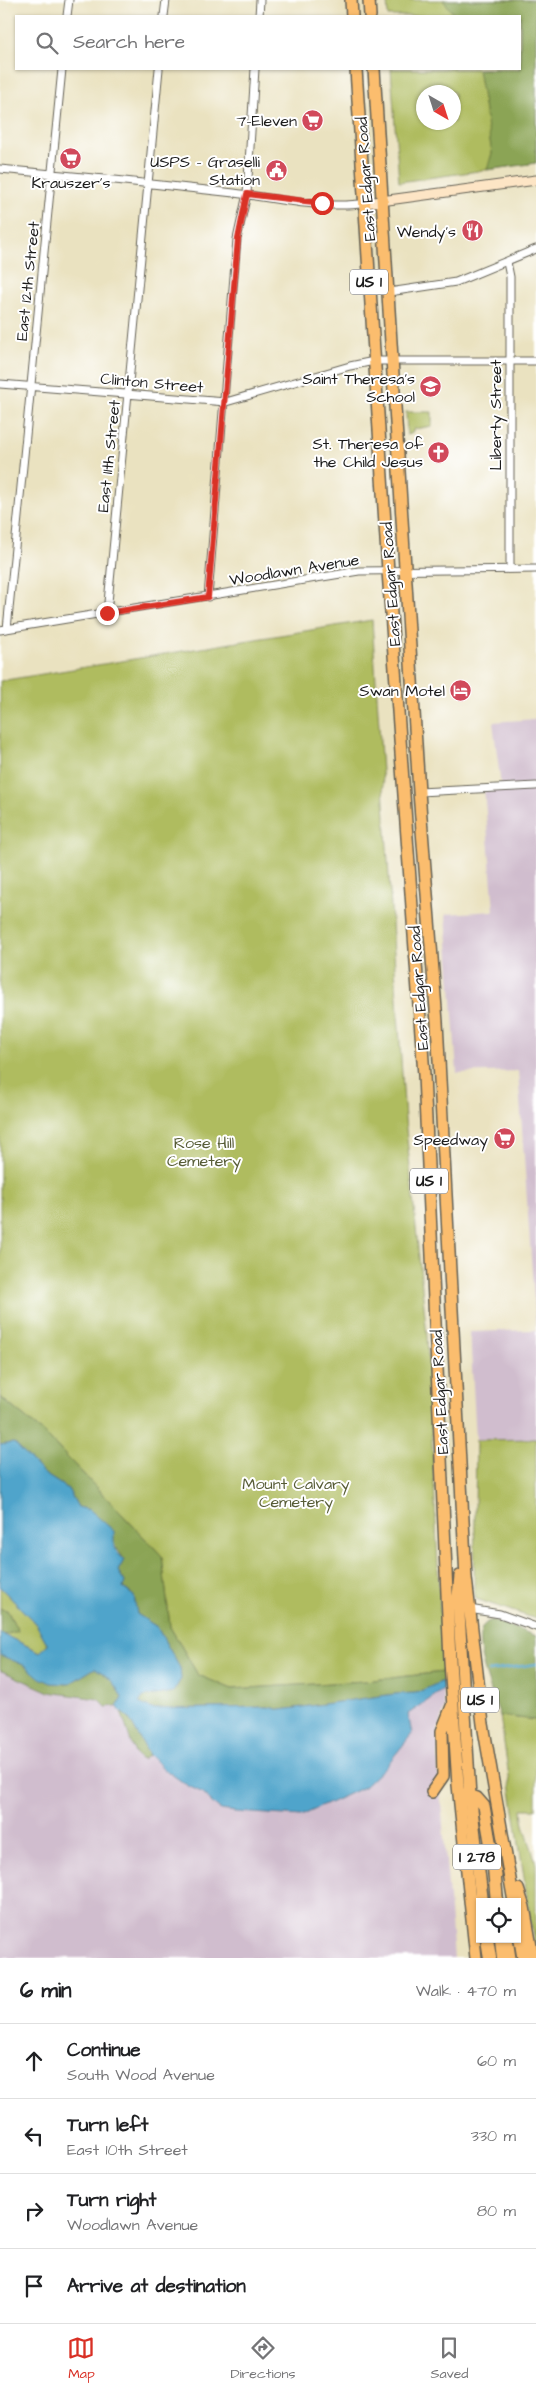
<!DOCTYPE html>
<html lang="en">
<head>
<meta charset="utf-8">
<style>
  body { margin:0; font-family:"Architects Daughter",sans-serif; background:#f2f2f2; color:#202124 }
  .controls { position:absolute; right:15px; bottom:15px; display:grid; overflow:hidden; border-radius:0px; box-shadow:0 1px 4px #0004 }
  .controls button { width:45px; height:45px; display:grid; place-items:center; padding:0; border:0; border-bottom:1px solid #e0e0e0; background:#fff; color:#202124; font:25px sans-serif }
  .compass { position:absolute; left:416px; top:85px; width:45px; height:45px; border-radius:50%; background:#fff; box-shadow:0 1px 4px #0004; rotate:141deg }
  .stop { position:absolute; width:15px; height:15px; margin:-11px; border:4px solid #d93025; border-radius:50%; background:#fff }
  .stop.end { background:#d93025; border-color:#fff; box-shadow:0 1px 5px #0008 }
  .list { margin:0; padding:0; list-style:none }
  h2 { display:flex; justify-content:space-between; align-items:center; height:65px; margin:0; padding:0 20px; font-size:21px }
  h2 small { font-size:16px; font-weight:400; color:#757577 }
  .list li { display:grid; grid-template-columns:32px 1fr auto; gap:15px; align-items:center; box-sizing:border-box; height:75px; padding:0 20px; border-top:1px solid #e0e0e0 }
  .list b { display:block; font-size:19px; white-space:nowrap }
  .list p { margin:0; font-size:16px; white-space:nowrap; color:#757577 }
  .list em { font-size:16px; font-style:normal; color:#757577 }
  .icon { flex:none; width:28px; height:28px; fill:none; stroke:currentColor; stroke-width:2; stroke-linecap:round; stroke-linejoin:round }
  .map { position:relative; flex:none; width:536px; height:1958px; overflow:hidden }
  .search { position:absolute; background:#fff; box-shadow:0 1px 4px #0004; left:15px; right:15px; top:15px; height:55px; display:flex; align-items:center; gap:12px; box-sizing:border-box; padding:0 18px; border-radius:0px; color:#757577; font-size:19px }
  .sheet { height:365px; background:#fff }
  nav { display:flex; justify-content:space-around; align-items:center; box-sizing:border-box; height:70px; border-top:1px solid #e0e0e0; background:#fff; font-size:14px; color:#757577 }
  nav a { display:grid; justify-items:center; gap:2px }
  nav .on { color:#d93025 }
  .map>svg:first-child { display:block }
  .industrial { fill:#d0bdce }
  .green { fill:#afbc5e; stroke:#666c3d; fill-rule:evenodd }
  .forest { fill:#8ba455; stroke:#546038 }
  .water { fill:#50a4cb; stroke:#366074 }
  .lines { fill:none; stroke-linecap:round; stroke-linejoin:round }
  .stream { stroke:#50a4cb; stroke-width:2.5 }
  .minor-casing { stroke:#646155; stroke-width:9 }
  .secondary-casing { stroke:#646155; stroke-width:11 }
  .trunk-casing { stroke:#646155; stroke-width:14 }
  .motorway-casing { stroke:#646155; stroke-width:15 }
  .minor { stroke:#fff; stroke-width:7 }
  .secondary { stroke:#fde5c5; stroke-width:9 }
  .trunk { stroke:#fbbd6e; stroke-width:11 }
  .motorway { stroke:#fbbd6e; stroke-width:12 }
  .route { stroke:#d93025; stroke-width:6 }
  .labels { text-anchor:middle; stroke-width:4; stroke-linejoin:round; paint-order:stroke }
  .shield { fill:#fff; stroke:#606060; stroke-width:1 }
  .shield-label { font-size:15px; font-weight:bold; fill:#1c1c1c }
  .poi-label { font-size:16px; fill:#1c1c1c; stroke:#fff; text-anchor:end }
  .street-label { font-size:16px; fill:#1c1c1c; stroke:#fff }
  .park-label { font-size:16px; fill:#575c36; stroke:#fff }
</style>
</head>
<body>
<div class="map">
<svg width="536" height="1958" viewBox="0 0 536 1958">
  <rect width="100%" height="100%" fill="#fff"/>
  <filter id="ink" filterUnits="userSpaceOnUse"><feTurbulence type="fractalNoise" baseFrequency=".02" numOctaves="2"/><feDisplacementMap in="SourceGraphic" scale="10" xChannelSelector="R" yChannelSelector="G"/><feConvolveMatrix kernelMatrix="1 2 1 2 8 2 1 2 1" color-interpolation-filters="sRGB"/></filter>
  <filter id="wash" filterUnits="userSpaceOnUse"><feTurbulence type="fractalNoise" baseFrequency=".0096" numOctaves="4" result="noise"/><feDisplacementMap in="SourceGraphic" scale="20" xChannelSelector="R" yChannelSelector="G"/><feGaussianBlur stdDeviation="1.12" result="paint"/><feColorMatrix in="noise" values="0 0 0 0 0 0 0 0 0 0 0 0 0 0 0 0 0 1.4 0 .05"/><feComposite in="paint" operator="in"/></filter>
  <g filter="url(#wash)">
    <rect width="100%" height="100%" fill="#eae2c0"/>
    <!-- industrial -->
    <path class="industrial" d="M 536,719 L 536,1439 L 476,1440 L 470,1332 L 536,1330 L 518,1071 L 457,1073 L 446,914 L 494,911 L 484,788 L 501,786 L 493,722 Z
      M 0,1670 L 49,1692 L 98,1699 L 106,1707 L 117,1706 L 129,1731 L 135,1754 L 142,1760 L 149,1755 L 164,1769 L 188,1786 L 199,1791 L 220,1810 L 301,1816 L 364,1787 L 408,1714 L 443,1690 L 445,1707 L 438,1729 L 438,1765 L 454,1958 L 0,1958 Z"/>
    <!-- green -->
    <path class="green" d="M 387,0 L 536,0 L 536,163 L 399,182 L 391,69 L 520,69 L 520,16 L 388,16 ZM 424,92 L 454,92 L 454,122 L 424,122 Z
      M 406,412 L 432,412 L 432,426 L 414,429 L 411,434 L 407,435 Z
      M 372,620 L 405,1119 L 427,1336 L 443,1672 L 365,1681 L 232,1689 L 198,1675 L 170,1627 L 162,1556 L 44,1433 L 0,1397 L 0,681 Z
      M 536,1439 L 536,1619 L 476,1599 L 474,1590 L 476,1440 Z
      M 0,1587 L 36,1624 L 48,1645 L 41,1652 L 4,1635 L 18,1631 L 7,1610 L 0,1609 Z
      M 500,1716 L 536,1720 L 536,1809 L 522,1809 C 522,1828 532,1845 536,1864 C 536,1892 536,1929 536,1958 Z"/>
    <!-- forest -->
    <path class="forest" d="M 443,0 L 536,0 L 536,163 L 487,170 L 492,153 L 478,69 L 520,69 L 520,16 L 455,16 Z
      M 0,1397 L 44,1433 L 162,1556 L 170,1627 L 198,1675 L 232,1689 L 365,1681 L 443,1672 L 443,1681 L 416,1693 L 395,1694 L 281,1710 L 268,1707 L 152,1709 L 138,1703 L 143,1697 L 173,1692 L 181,1679 L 180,1668 L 157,1627 L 137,1614 L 134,1596 L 123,1587 L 125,1582 L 118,1571 L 124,1559 L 90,1510 L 78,1507 L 68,1489 L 43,1473 L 14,1443 L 0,1445 Z
      M 0,1609 L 7,1610 L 18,1631 L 4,1635 L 0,1633 Z
      M 493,1620 L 536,1636 L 536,1720 L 500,1716 C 494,1697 462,1625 493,1620 Z
      M 0,1655 L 26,1666 L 51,1683 L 69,1684 L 95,1668 C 108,1676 116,1684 122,1698 L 117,1706 L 106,1707 L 98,1699 L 49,1692 L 0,1670 Z
      M 121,1712 L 129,1718 L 149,1755 L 142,1760 L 135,1754 Z"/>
    <!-- water -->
    <path class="water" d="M 14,1443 L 43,1473 L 68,1489 L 78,1507 L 90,1510 L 114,1531 L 114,1548 L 124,1560 L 118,1571 L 125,1582 L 123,1588 L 134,1596 L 137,1614 L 157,1627 L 180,1668 L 181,1679 L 173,1692 L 143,1697 L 139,1703 L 152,1709 L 268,1707 L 281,1710 L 395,1694 L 416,1693 L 443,1681 L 443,1690 L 408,1714 L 412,1734 L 387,1765 L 364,1787 L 301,1816 L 236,1812 L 220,1810 L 199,1791 L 188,1786 L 164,1769 L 149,1755 L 129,1718 L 121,1712 L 117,1706 L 122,1698 C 116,1684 108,1676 95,1668 L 69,1684 L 51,1683 L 40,1678 L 26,1666 L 0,1655 L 0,1633 L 40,1652 L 48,1645 L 36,1624 L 0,1587 L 0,1445 Z"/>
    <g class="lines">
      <!-- stream -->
      <path class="stream" d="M 489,1671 L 536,1664"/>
    </g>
  </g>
  <g filter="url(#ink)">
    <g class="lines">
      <defs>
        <path id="minor" d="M 67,16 L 69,0
          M 164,16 L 166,0
          M 259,16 L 260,0
          M 0,169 C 78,176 156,184 234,193 C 275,198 325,210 366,203
          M 507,262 L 510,277 L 510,568
          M 389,292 L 456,282 L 536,249
          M 0,384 L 226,402 L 350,366 L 374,361 L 536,361
          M 208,597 L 237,239 L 247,194 L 255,69
          M 107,613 L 159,69
          M 7,629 L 62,69
          M 0,630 L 359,571 L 536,569
          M 419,792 L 536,786
          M 469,1609 L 500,1614 L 536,1627"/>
        <path id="secondary" d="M 366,203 L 536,180"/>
        <path id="trunk" d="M 351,0 L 352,16
          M 369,0 L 370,16
          M 356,69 L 388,571 L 424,1075 L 450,1661 L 458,1785 L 476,1958
          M 374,69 L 419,792 L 437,1022 L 466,1578 L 483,1724 L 514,1902
          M 460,1576 L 458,1597 L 470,1796
          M 432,1792 L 443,1776 L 442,1731 L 452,1706
          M 465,1794 L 477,1798 L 484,1806 L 496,1876
          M 518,1889 L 524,1907 L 533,1958
          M 517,1922 L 523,1958
          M 507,1939 L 510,1958"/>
        <path id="motorway" d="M 470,1796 L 482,1902
          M 494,1868 L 497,1902
          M 487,1939 L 490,1958
          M 501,1939 L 503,1958"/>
      </defs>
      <!-- minor casing -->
      <use href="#minor" class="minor-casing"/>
      <!-- secondary casing -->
      <use href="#secondary" class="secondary-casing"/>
      <!-- trunk casing -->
      <use href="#trunk" class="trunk-casing"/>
      <!-- motorway casing -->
      <use href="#motorway" class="motorway-casing"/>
      <!-- minor -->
      <use href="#minor" class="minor"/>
      <!-- secondary -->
      <use href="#secondary" class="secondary"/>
      <!-- trunk -->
      <use href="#trunk" class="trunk"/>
      <!-- motorway -->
      <use href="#motorway" class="motorway"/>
    </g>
  </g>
  <g class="lines" filter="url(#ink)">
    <!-- route -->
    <path class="route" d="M 107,613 L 208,597 L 238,239 L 247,194 L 322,203"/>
  </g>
  <!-- icons -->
  <defs>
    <symbol id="supermarket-disc" viewBox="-11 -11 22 22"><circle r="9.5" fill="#d1495b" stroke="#fff"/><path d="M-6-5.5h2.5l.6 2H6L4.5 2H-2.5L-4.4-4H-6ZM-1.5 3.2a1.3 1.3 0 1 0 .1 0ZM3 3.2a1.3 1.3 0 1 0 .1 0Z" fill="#fff"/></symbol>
    <symbol id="civic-disc" viewBox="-11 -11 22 22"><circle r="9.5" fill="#d1495b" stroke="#fff"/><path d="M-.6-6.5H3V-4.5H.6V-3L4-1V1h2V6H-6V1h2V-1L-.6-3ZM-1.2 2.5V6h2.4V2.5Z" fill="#fff"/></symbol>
    <symbol id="restaurant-disc" viewBox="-11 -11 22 22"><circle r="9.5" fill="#d1495b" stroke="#fff"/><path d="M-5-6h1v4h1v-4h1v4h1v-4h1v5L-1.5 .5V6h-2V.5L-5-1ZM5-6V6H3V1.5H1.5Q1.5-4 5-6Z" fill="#fff"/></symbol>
    <symbol id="school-disc" viewBox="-11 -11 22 22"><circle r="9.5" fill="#d1495b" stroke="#fff"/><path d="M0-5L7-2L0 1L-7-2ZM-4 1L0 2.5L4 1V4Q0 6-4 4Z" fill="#fff"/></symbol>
    <symbol id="church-disc" viewBox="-11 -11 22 22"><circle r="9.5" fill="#d1495b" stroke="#fff"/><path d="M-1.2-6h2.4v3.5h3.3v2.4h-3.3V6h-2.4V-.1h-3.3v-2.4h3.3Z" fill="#fff"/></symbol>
    <symbol id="hotel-disc" viewBox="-11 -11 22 22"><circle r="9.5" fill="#d1495b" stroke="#fff"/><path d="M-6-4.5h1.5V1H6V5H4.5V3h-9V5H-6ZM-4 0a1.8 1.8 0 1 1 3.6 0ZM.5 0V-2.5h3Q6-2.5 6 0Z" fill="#fff"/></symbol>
  </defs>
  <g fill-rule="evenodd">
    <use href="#supermarket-disc" x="300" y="108" width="25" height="25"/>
    <use href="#supermarket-disc" x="58" y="146" width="25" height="25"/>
    <use href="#civic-disc" x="264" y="158" width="25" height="25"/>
    <use href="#restaurant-disc" x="460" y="218" width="25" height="25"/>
    <use href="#school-disc" x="418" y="374" width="25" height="25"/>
    <use href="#church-disc" x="426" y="440" width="25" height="25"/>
    <use href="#hotel-disc" x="448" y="678" width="25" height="25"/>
    <use href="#supermarket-disc" x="492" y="1126" width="25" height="25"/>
  </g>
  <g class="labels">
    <!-- shield labels -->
    <g class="shield">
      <rect x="350" y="269.5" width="38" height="25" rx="4"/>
      <rect x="410" y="1168.5" width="38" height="25" rx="4"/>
      <rect x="461" y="1687.5" width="38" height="25" rx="4"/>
      <rect x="453" y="1844.5" width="48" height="25" rx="4"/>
    </g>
    <g class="shield-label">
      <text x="369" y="287">US 1</text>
      <text x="429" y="1186">US 1</text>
      <text x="480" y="1705">US 1</text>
      <text x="477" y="1862">I 278</text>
    </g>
    <!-- poi labels -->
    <g class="poi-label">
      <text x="297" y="126">7-Eleven</text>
      <text x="260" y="167">USPS - Graselli<tspan x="260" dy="18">Station</tspan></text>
      <text x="71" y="188" text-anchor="middle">Krauszer's</text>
      <text x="456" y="237">Wendy's</text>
      <text x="415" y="384">Saint Theresa's<tspan x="415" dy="18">School</tspan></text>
      <text x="423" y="449">St. Theresa of<tspan x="423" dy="18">the Child Jesus</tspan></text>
      <text x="445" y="696">Swan Motel</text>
      <text x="488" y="1145">Speedway</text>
    </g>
    <!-- street labels -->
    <g class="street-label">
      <text transform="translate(365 179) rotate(-94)" y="6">East Edgar Road</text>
      <text transform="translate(27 281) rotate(-84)" y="6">East 12th Street</text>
      <text transform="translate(152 382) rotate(5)" y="6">Clinton Street</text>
      <text transform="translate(495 415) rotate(-90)" y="6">Liberty Street</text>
      <text transform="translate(108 456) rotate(-84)" y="6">East 11th Street</text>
      <text transform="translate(294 569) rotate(-9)" y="6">Woodlawn Avenue</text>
      <text transform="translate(390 584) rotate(-94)" y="6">East Edgar Road</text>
      <text transform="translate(418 988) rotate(-94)" y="6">East Edgar Road</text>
      <text transform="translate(439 1392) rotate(-93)" y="6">East Edgar Road</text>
    </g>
    <!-- park labels -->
    <g class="park-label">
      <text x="204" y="1148">Rose Hill<tspan x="204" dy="18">Cemetery</tspan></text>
      <text x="296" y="1489">Mount Calvary<tspan x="296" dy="18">Cemetery</tspan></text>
    </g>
  </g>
</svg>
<div class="controls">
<button><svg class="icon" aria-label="locate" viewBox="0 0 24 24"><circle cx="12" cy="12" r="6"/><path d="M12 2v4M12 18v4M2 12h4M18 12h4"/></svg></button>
</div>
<svg class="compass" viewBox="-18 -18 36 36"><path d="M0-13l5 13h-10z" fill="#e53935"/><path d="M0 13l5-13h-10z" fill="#757577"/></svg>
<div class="stop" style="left:322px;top:203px"></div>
<div class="stop end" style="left:107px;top:613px"></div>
<div class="search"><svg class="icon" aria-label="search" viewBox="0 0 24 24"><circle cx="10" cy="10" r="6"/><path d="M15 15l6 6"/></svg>Search here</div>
</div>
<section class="sheet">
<h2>6 min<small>Walk · 470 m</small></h2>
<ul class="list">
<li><svg class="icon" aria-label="ahead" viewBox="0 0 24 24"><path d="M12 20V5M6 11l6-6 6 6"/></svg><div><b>Continue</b><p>South Wood Avenue</p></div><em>60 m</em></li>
<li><svg class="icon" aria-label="left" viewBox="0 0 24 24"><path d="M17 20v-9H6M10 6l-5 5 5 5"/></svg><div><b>Turn left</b><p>East 10th Street</p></div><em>330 m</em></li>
<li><svg class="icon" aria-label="right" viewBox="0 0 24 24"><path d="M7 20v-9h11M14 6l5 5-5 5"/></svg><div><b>Turn right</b><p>Woodlawn Avenue</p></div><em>80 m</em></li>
<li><svg class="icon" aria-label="arrive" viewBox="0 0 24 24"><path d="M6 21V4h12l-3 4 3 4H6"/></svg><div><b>Arrive at destination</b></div></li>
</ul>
</section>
<nav>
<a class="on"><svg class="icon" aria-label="map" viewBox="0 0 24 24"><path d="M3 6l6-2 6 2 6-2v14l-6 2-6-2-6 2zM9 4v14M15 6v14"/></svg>Map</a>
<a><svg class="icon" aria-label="directions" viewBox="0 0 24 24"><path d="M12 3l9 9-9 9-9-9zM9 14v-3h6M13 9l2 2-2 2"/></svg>Directions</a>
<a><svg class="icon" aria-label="saved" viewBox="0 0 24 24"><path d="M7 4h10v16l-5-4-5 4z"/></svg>Saved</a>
</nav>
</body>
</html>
